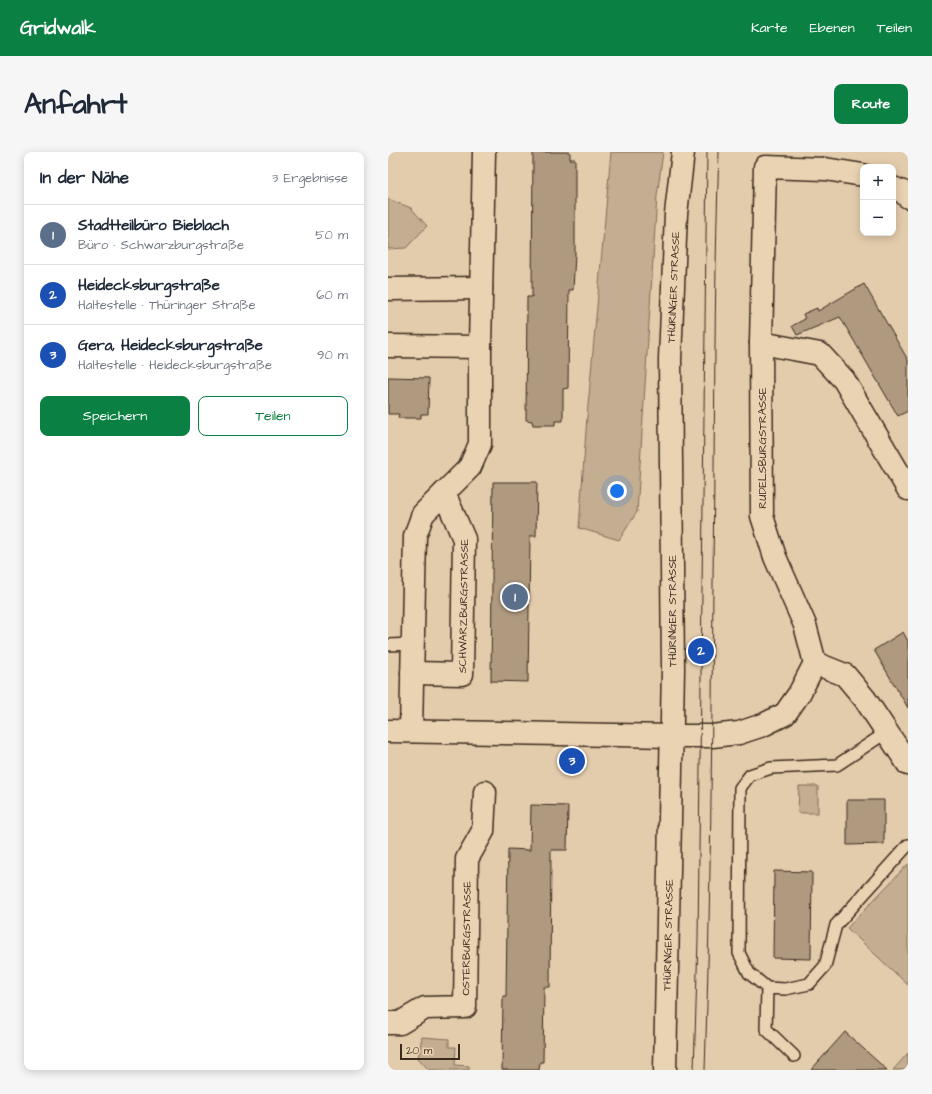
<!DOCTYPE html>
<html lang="de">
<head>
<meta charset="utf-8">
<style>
  body { margin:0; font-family:"Architects Daughter",sans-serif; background:#f6f6f7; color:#1f2937 }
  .controls { position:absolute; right:12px; top:12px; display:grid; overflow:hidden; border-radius:8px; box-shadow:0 2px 10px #0003 }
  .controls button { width:36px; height:36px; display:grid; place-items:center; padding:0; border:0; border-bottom:1px solid #e0e1e3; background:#fff; color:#1f2937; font:20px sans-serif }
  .scale { position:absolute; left:12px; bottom:10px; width:60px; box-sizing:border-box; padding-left:4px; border:2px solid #3b2a1e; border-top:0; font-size:11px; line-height:14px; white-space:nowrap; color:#3b2a1e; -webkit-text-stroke:3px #ead3b2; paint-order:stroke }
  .you { position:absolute; left:229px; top:339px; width:14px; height:14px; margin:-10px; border:3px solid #fff; border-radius:50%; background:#1a73e8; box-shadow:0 0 0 6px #1a73e833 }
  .badge { display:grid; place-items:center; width:26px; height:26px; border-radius:50%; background:#0b8043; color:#fff; font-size:13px; font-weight:700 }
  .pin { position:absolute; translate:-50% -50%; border:2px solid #fff; box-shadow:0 1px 4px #0006 }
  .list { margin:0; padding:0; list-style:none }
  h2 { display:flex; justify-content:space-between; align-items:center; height:52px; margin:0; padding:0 16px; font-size:17px }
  h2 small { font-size:13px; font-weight:400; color:#747a83 }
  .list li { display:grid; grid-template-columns:26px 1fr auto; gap:12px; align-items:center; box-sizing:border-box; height:60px; padding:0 16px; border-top:1px solid #e0e1e3 }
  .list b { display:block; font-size:15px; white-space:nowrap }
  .list p { margin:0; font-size:13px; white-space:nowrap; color:#747a83 }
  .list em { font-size:13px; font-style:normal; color:#747a83 }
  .actions { display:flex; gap:8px; padding:12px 16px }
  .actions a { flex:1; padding:9px 0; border:1px solid #0b8043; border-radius:8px; text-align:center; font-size:14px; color:#0b8043 }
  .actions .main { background:#0b8043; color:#fff }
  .map { position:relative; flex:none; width:520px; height:918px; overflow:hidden; border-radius:8px }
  header { display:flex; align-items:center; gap:24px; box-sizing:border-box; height:56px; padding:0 20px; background:#0b8043; color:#fff }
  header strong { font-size:19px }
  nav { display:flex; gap:22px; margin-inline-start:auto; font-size:14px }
  .intro { display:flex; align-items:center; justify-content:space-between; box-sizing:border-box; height:96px; padding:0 24px }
  h1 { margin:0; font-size:28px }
  .button { padding:10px 18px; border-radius:8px; background:#0b8043; color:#fff; font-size:14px; font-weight:700 }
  main { display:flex; gap:24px; padding:0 24px }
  aside { flex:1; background:#fff; border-radius:8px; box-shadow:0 2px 10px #0003 }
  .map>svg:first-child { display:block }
  .green { fill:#c4ae92; stroke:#806c58 }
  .building { fill:#af9a80; stroke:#3b2a1e }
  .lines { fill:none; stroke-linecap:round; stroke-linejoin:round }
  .service-casing { stroke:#3b2a1e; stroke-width:14 }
  .minor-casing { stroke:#3b2a1e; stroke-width:25 }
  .tertiary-casing { stroke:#3b2a1e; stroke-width:25 }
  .secondary-casing { stroke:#3b2a1e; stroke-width:25 }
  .service { stroke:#ead3b2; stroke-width:11 }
  .minor { stroke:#ead3b2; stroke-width:22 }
  .tertiary { stroke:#ead3b2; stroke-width:22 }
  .secondary { stroke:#ead3b2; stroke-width:22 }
  .tram { stroke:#3b2a1e; stroke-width:1 }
  .labels { text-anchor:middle; stroke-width:3.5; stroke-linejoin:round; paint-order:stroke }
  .street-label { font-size:11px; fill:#3b2a1e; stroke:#ead3b2 }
</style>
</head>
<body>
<header>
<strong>Gridwalk</strong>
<nav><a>Karte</a><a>Ebenen</a><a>Teilen</a></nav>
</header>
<div class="intro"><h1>Anfahrt</h1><a class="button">Route</a></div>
<main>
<aside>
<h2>In der Nähe<small>3 Ergebnisse</small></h2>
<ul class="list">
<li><span class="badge" style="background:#5c6f8a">1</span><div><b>Stadtteilbüro Bieblach</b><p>Büro · Schwarzburgstraße</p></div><em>50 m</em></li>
<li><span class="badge" style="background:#1a4fb4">2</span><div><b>Heidecksburgstraße</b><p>Haltestelle · Thüringer Straße</p></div><em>60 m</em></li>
<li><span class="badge" style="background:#1a4fb4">3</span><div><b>Gera, Heidecksburgstraße</b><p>Haltestelle · Heidecksburgstraße</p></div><em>90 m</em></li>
</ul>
<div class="actions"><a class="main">Speichern</a><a>Teilen</a></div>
</aside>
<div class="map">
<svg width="520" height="918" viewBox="0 0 520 918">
  <rect width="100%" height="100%" fill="#e3ccac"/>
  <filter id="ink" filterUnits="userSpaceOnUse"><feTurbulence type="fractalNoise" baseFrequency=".025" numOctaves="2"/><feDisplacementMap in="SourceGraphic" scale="8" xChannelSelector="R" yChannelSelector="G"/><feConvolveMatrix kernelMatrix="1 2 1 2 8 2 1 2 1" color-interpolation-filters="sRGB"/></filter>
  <g filter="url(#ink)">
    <!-- green -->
    <path class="green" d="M 223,0 L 275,0 L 269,44 L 249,360 L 231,388 L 191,376 L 199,265 Z
      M 0,47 L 23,56 L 39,74 L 18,96 L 0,97 Z
      M 411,634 L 430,634 L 430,661 L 410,661 Z
      M 520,712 L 520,833 L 459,776 Z
      M 34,885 L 61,887 L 61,895 L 68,895 L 67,913 L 81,914 L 81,918 L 41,918 L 30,906 Z
      M 520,901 L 520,918 L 505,918 Z"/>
    <!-- building -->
    <path class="building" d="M 145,0 L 182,0 L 182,7 L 187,7 L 187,102 L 185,138 L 181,138 L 180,236 L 175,237 L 175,269 L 167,269 L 167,273 L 145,273 L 144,269 L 138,268 L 139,145 L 144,145 Z
      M 476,132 L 520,208 L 520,259 L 510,264 L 452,165 L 409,183 L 404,174 L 417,167 L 415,162 L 429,156 L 430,159 Z
      M 0,225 L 41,226 L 40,262 L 33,262 L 33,266 L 10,266 L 11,262 L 0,262 Z
      M 105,330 L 149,330 L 148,384 L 142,384 L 140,530 L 103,529 Z
      M 515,480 L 520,489 L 520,556 L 486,498 Z
      M 459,648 L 496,648 L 496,692 L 459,693 Z
      M 143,653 L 180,654 L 179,698 L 163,698 L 162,835 L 156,835 L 155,910 L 152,910 L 151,918 L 114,918 L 115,844 L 118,844 L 120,697 L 142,698 Z
      M 386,719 L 424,720 L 423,807 L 385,806 Z
      M 457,880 L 499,918 L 423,918 Z"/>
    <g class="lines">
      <defs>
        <path id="service" d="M 0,493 L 25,492
          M 499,580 L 449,613 L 383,616 L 362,623 L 352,636 L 351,801 L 361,821 L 379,836 L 397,837 L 421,832 L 437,814 L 448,773 L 520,693
          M 379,836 L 378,877 L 406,904"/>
        <g id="minor">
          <path d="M 505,36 L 515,40 L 520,45"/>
          <path d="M 0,137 L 93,136"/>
          <path d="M 373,191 L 432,202 L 456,228 L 520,337"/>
          <path d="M 0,194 L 92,195"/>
          <path d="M 427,511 L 457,523 L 477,547 L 520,612"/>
          <path id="s1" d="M 24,521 L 74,522 L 76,387 L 56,341"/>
          <path d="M 23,579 L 27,384 L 35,362 L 82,315 L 92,292 L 92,195 L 96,0"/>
          <path d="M 284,584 L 324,584 L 351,581 L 375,573 L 397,562 L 411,542 L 427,511 L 417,473 L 387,405 L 374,364 L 373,191 L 377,15 L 437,17 L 475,23"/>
          <path id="s2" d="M 0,871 L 12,871 L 37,856 L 77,855 L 79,707 L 95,679 L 97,640"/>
        </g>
        <path id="tertiary" d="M 0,579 L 284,584"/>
        <g id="secondary">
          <path id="s3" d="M 277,918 L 285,517 L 282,207 L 288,62 L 295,0"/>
        </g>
      </defs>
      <!-- service casing -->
      <use href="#service" class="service-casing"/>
      <!-- minor casing -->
      <use href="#minor" class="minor-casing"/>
      <!-- tertiary casing -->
      <use href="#tertiary" class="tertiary-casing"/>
      <!-- secondary casing -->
      <use href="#secondary" class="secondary-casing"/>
      <!-- service -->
      <use href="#service" class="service"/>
      <!-- minor -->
      <use href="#minor" class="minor"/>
      <!-- tertiary -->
      <use href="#tertiary" class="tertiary"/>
      <!-- secondary -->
      <use href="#secondary" class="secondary"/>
      <!-- tram -->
      <path class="tram" d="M 306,918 L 310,788 L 319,0
        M 317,918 C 324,718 324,518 326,318 C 327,212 327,106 331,0"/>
    </g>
  </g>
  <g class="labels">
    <!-- street labels -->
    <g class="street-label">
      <text dy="4" stroke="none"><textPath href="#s3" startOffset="783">THÜRINGER STRASSE</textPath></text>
      <text transform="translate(374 296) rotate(-90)" y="4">RUDELSBURGSTRASSE</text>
      <text dy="4" stroke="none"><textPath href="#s1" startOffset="118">SCHWARZBURGSTRASSE</textPath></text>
      <text transform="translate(284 459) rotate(-90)" y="4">THÜRINGER STRASSE</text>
      <text dy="4" stroke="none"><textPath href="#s3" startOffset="135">THÜRINGER STRASSE</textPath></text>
      <text dy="4" stroke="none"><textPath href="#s2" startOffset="150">OSTERBURGSTRASSE</textPath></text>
    </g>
  </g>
</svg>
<div class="controls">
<button>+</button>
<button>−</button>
</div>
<div class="scale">20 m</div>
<div class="you"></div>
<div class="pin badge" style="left:127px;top:445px;background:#5c6f8a">1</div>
<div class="pin badge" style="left:313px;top:499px;background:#1a4fb4">2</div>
<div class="pin badge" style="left:184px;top:609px;background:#1a4fb4">3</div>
</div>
</main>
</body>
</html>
